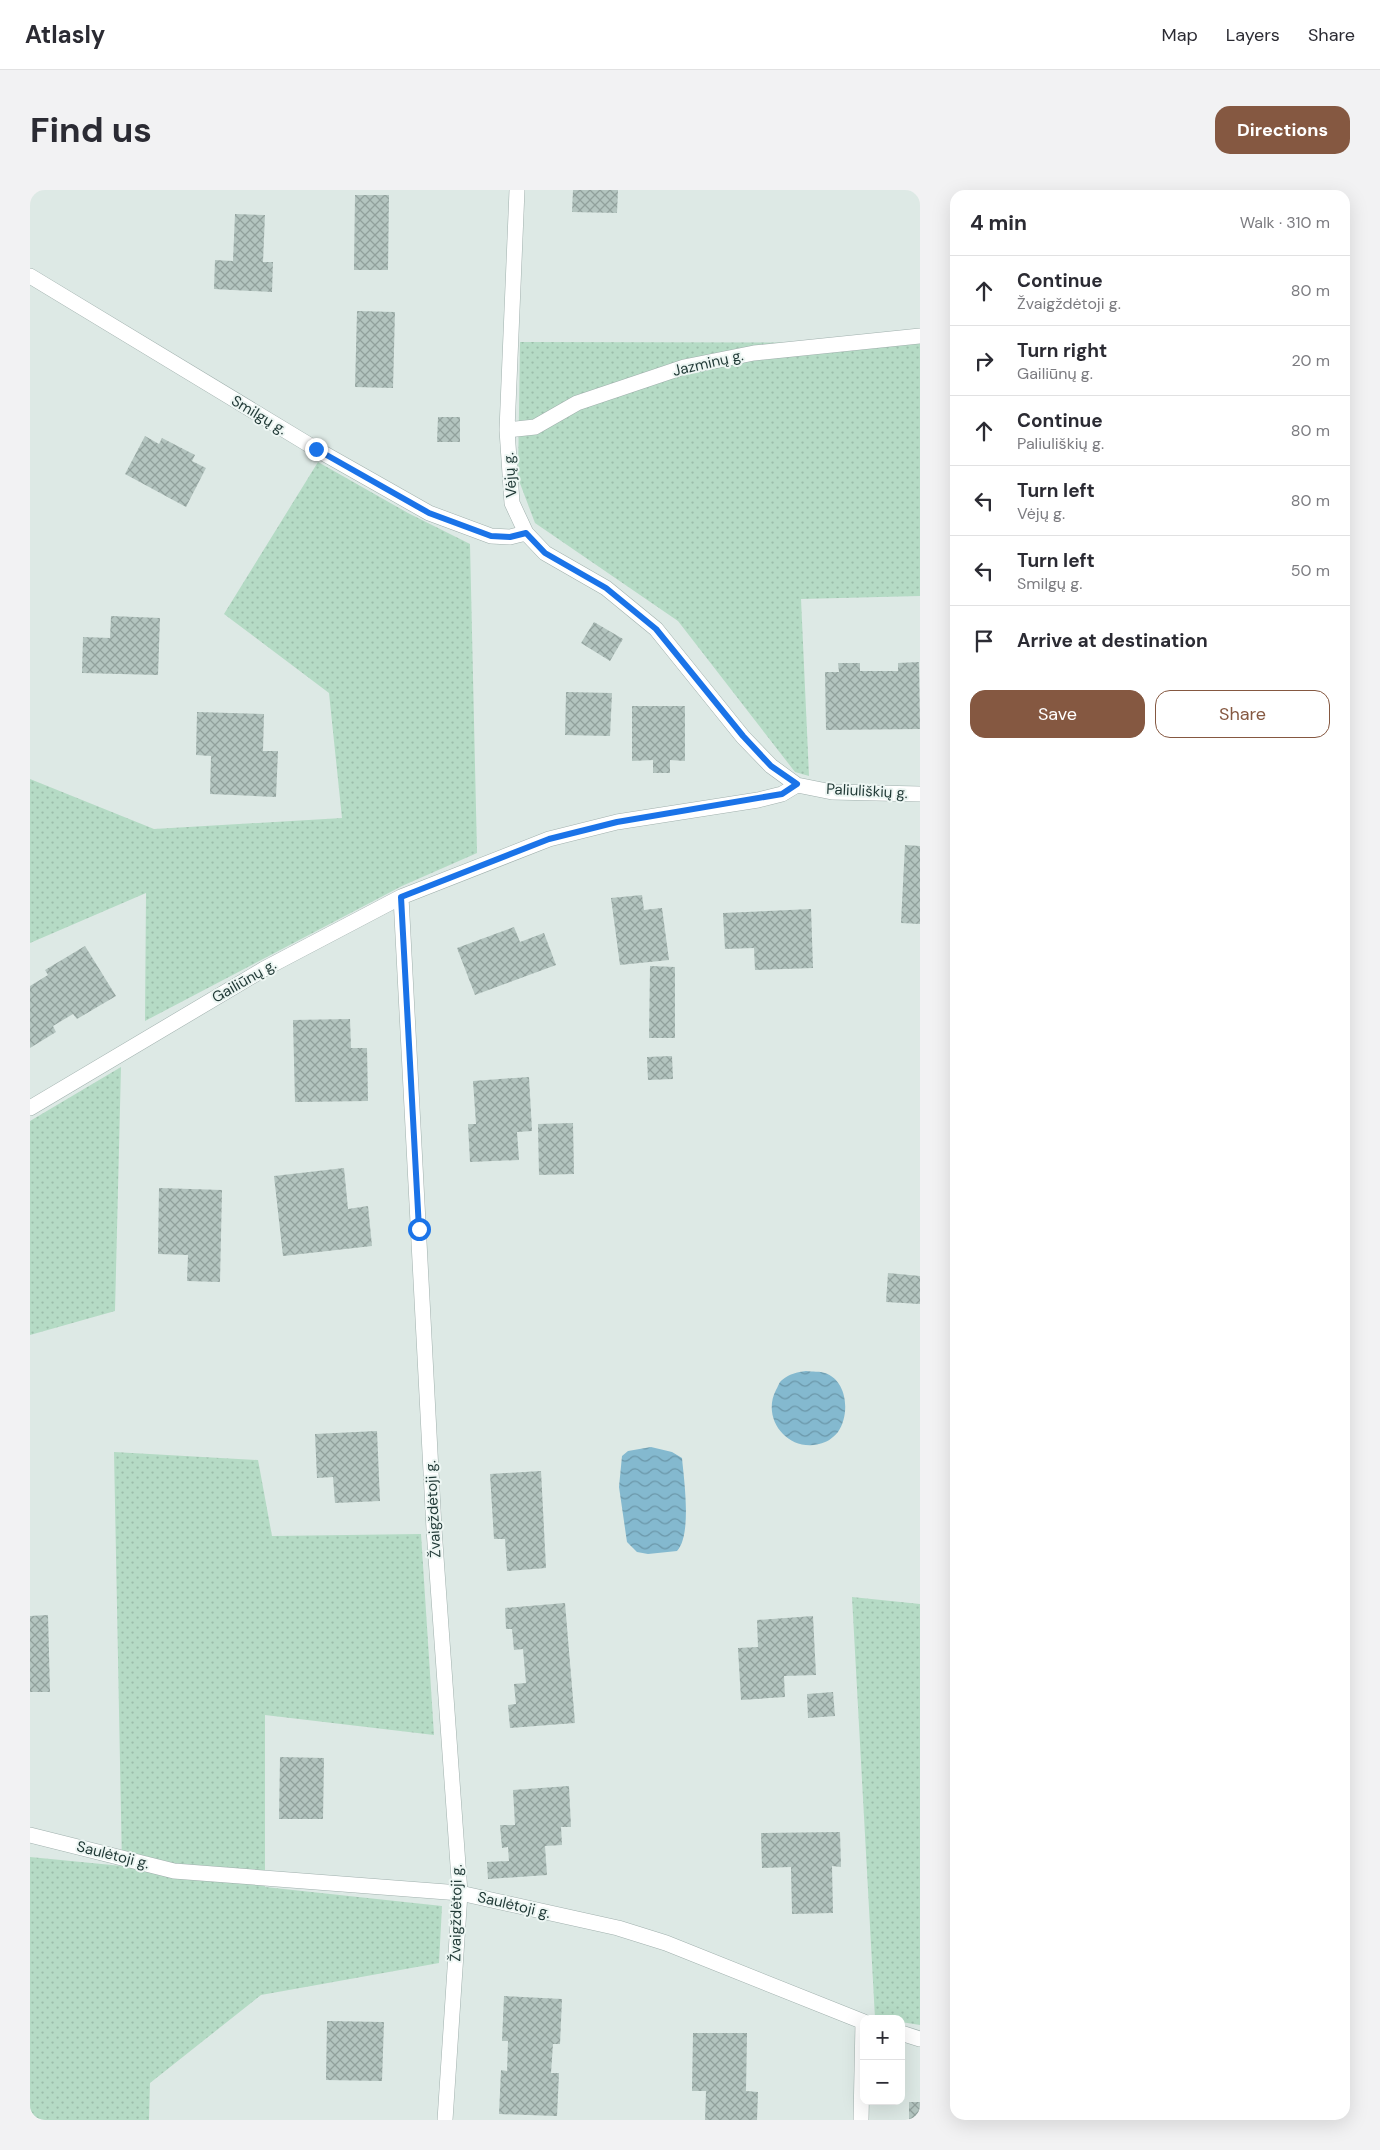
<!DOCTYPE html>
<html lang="en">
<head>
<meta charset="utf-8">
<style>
  body { margin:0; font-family:"DM Sans",sans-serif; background:#f2f2f3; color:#2b2b33 }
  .controls { position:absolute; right:15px; bottom:15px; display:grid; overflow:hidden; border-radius:10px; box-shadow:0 5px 20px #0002 }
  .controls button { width:45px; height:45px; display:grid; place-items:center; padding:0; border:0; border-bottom:1px solid #e1e1e2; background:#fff; color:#2b2b33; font:25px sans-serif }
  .stop { position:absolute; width:15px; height:15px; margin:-11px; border:4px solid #1a73e8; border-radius:50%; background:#fff }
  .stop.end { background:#1a73e8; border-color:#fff; box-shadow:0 1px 5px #0008 }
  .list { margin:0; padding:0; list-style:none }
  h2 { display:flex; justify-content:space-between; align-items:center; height:65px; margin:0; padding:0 20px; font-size:21px }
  h2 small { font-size:16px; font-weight:400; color:#7c7c81 }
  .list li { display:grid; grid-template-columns:32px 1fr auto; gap:15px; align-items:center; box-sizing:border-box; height:70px; padding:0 20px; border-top:1px solid #e1e1e2 }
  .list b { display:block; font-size:19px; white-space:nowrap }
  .list p { margin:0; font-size:16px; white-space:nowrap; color:#7c7c81 }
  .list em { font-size:16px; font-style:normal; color:#7c7c81 }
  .actions { display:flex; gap:10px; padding:15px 20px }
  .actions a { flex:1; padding:11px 0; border:1px solid #855841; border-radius:15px; text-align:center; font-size:18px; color:#855841 }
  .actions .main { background:#855841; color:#fff }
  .icon { flex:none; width:28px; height:28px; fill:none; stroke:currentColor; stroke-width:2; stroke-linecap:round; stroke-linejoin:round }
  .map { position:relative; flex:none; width:890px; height:1930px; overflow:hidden; border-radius:15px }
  header { display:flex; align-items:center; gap:30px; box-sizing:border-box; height:70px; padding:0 25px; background:#fff; border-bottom:1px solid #e1e1e2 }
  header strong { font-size:24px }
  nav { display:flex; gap:28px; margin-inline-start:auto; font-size:18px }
  .intro { display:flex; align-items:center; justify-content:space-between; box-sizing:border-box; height:120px; padding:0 30px }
  h1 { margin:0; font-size:35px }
  .button { padding:12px 22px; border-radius:15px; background:#855841; color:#fff; font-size:18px; font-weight:700 }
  main { display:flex; gap:30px; padding:0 30px }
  aside { flex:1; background:#fff; border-radius:15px; box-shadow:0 5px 20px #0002 }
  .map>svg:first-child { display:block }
  .grass { fill:url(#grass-dots) }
  .water { fill:url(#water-waves) }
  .building { fill:url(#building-cross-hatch) }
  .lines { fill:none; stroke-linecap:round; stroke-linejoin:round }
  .minor-casing { stroke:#a0b0ad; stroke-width:16 }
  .minor { stroke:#fff; stroke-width:15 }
  .route { stroke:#1a73e8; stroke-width:6 }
  .labels { text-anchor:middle; stroke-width:4; stroke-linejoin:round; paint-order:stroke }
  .street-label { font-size:15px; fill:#1f3835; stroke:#edf6f3 }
</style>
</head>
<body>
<header>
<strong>Atlasly</strong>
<nav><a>Map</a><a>Layers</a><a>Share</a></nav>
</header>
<div class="intro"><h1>Find us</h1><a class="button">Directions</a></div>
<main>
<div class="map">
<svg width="890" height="1930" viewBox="0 0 890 1930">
  <defs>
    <pattern id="grass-dots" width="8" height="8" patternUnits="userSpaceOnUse" patternTransform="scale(1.25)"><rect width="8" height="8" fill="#b5dbc5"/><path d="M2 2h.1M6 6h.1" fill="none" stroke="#9bbdaa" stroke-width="1.8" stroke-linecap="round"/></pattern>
    <pattern id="water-waves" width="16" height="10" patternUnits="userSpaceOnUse" patternTransform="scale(1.25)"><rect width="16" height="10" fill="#84b9cf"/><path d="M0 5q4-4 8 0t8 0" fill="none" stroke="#6b97a9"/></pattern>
    <pattern id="building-cross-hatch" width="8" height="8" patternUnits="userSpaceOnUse" patternTransform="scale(1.25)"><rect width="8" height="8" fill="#b3c4bf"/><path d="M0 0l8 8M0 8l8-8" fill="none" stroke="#91a09c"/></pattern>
  </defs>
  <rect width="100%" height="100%" fill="#dde9e5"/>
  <!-- grass -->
  <path class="grass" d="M 490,152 L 890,153 L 890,406 L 771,409 L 779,586 L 765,582 L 648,431 L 505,333 L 488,288 Z
    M 288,272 L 378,323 L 440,354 L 447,663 L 372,696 L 115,831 L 116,703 L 0,753 L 0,589 L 124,639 L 312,628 L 299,503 L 194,424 Z
    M 91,877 L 85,1121 L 0,1145 L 0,931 Z
    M 84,1262 L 228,1270 L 242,1346 L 391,1344 L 404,1545 L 235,1525 L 235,1697 L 412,1716 L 409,1773 L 231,1805 L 120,1893 L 119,1930 L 0,1930 L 0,1667 L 92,1676 Z
    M 822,1407 L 890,1414 L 890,1835 L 871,1832 L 871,1829 L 845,1828 Z"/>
  <!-- water -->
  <path class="water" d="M 776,1181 C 782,1182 790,1181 795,1183 C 818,1191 820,1225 808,1242 C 802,1249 797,1252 789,1254 C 758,1262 731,1229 746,1200 C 748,1197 749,1192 752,1190 C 759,1184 767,1182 776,1181 Z
    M 621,1257 L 642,1262 L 652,1268 C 654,1290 662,1345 647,1361 L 618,1364 L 607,1362 L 597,1352 L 589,1297 L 592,1266 L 598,1261 Z"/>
  <!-- building -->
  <path class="building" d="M 543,0 L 588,0 L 587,23 L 542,22 Z
    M 325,5 L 359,5 L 358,80 L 324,80 Z
    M 205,24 L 235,25 L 233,72 L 243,72 L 242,102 L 184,99 L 185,70 L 203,71 Z
    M 327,121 L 365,122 L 363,198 L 325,197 Z
    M 408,227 L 430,227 L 430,252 L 407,252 Z
    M 115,246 L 129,254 L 132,248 L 165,265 L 162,271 L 176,278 L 156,317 L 95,284 Z
    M 81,426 L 130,428 L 128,485 L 52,483 L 53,447 L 80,448 Z
    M 564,432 L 593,449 L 580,471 L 551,453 Z
    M 889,472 L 890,539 L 796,540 L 795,482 L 809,482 L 808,473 L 830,473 L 830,481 L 868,481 L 868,473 Z
    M 536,502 L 582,503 L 580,546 L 535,545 Z
    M 602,516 L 655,516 L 655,571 L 640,570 L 640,583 L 623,583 L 623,570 L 602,571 Z
    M 167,522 L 234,524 L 233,561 L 248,561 L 246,607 L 180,604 L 181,566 L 166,565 Z
    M 875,655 L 890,656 L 890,734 L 871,733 Z
    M 612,705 L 614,720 L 632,718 L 639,770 L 590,775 L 581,708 Z
    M 781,719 L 783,778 L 725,780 L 724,758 L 695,759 L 693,723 Z
    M 484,737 L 490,752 L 514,743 L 526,775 L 445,805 L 427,758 Z
    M 55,756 L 86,806 L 47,829 L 43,824 L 23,836 L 26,842 L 0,858 L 0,796 L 18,785 L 15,780 Z
    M 620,776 L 645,777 L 645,848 L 619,848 Z
    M 320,829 L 321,858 L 337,858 L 338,911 L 265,912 L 263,830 Z
    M 642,866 L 643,889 L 618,890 L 617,867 Z
    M 499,887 L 502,941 L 487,942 L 489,970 L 440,972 L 438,934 L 446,934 L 443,891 Z
    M 543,933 L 544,984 L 509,985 L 508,934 Z
    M 314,978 L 318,1019 L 338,1016 L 342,1056 L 253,1066 L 244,986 Z
    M 129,998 L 192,1000 L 190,1092 L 157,1091 L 158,1065 L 128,1064 Z
    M 858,1083 L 890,1086 L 890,1114 L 856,1112 Z
    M 347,1241 L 350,1311 L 305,1313 L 303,1287 L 287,1288 L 285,1244 Z
    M 511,1281 L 516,1378 L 477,1381 L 475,1349 L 464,1349 L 460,1284 Z
    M 535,1413 L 545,1533 L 480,1538 L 478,1515 L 486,1514 L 484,1494 L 496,1493 L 493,1459 L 484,1460 L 482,1439 L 476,1439 L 475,1418 Z
    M 18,1425 L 20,1502 L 0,1502 L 0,1426 Z
    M 783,1426 L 786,1485 L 754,1486 L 755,1507 L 711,1510 L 708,1458 L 728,1457 L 727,1430 Z
    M 803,1502 L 805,1526 L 778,1528 L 777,1504 Z
    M 250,1567 L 294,1568 L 293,1629 L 249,1629 Z
    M 539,1596 L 541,1637 L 531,1637 L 532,1655 L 515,1656 L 517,1685 L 458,1689 L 457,1672 L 479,1671 L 478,1657 L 472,1658 L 470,1635 L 485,1635 L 483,1600 Z
    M 810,1642 L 811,1677 L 802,1676 L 803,1723 L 762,1724 L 761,1677 L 732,1678 L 731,1643 Z
    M 474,1806 L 532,1809 L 530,1854 L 523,1854 L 521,1883 L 529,1883 L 527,1926 L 469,1924 L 471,1880 L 477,1881 L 478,1851 L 472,1851 Z
    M 297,1831 L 354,1832 L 352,1891 L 296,1890 Z
    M 663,1843 L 717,1843 L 716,1901 L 728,1902 L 727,1930 L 675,1930 L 676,1901 L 662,1901 Z
    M 879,1912 L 890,1912 L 890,1930 L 879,1930 Z"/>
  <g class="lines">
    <defs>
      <path id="minor" d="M 487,0 L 477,240 L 482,313 L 496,343 L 515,363 L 576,398 L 626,439 L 713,547 L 741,576 L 767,595 L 802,602 L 890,604
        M 0,86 L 286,259 L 399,323 L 461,346 L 480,347 L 496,343
        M 477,240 L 505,237 L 547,213 L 654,177 L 724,163 L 890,146
        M 371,707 L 404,1339 L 430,1703 L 415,1930
        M 0,918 L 234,779 L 371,707 L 519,649 L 587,632 L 728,610 L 752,604 L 767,595
        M 0,1645 L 144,1681 L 430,1703 L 588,1738 L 636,1753 L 834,1832
        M 871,1843 L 890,1849
        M 831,1930 L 833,1832"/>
    </defs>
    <!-- minor casing -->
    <use href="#minor" class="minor-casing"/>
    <!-- minor -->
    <use href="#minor" class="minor"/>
  </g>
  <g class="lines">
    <!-- route -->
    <path class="route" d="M 286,259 L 399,323 L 461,346 L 480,347 L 496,343 L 515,363 L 576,398 L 626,439 L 713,546 L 741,576 L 767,594 L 752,604 L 587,632 L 519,649 L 371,707 L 389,1039"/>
  </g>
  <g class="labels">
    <!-- street labels -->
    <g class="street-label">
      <text transform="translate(678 173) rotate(-13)" y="5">Jazminų g.</text>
      <text transform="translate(229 225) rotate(31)" y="5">Smilgų g.</text>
      <text transform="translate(480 285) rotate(-94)" y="5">Vėjų g.</text>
      <text transform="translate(837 601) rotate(3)" y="5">Paliuliškių g.</text>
      <text transform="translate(214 791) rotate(-30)" y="5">Gailiūnų g.</text>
      <text transform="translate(403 1319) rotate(-93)" y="5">Žvaigždėtoji g.</text>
      <text transform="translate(83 1665) rotate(14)" y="5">Saulėtoji g.</text>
      <text transform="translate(484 1715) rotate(13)" y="5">Saulėtoji g.</text>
      <text transform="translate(426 1723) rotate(-89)" y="5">Žvaigždėtoji g.</text>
    </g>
  </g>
</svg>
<div class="controls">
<button>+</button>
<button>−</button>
</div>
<div class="stop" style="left:389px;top:1039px"></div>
<div class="stop end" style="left:286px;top:259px"></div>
</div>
<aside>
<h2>4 min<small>Walk · 310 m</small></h2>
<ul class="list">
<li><svg class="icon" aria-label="ahead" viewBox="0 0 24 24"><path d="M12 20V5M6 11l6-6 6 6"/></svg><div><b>Continue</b><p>Žvaigždėtoji g.</p></div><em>80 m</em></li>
<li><svg class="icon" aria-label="right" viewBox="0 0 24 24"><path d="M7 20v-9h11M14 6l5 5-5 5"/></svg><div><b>Turn right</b><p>Gailiūnų g.</p></div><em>20 m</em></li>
<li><svg class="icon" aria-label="ahead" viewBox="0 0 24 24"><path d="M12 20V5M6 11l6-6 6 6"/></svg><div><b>Continue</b><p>Paliuliškių g.</p></div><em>80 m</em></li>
<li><svg class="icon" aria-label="left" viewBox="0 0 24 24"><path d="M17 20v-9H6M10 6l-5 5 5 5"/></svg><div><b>Turn left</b><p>Vėjų g.</p></div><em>80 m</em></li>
<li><svg class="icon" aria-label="left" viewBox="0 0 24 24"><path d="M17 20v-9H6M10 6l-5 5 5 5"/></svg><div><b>Turn left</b><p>Smilgų g.</p></div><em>50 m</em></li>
<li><svg class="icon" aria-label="arrive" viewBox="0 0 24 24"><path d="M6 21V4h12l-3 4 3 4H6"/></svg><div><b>Arrive at destination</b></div></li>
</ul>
<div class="actions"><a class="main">Save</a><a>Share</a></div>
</aside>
</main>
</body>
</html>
